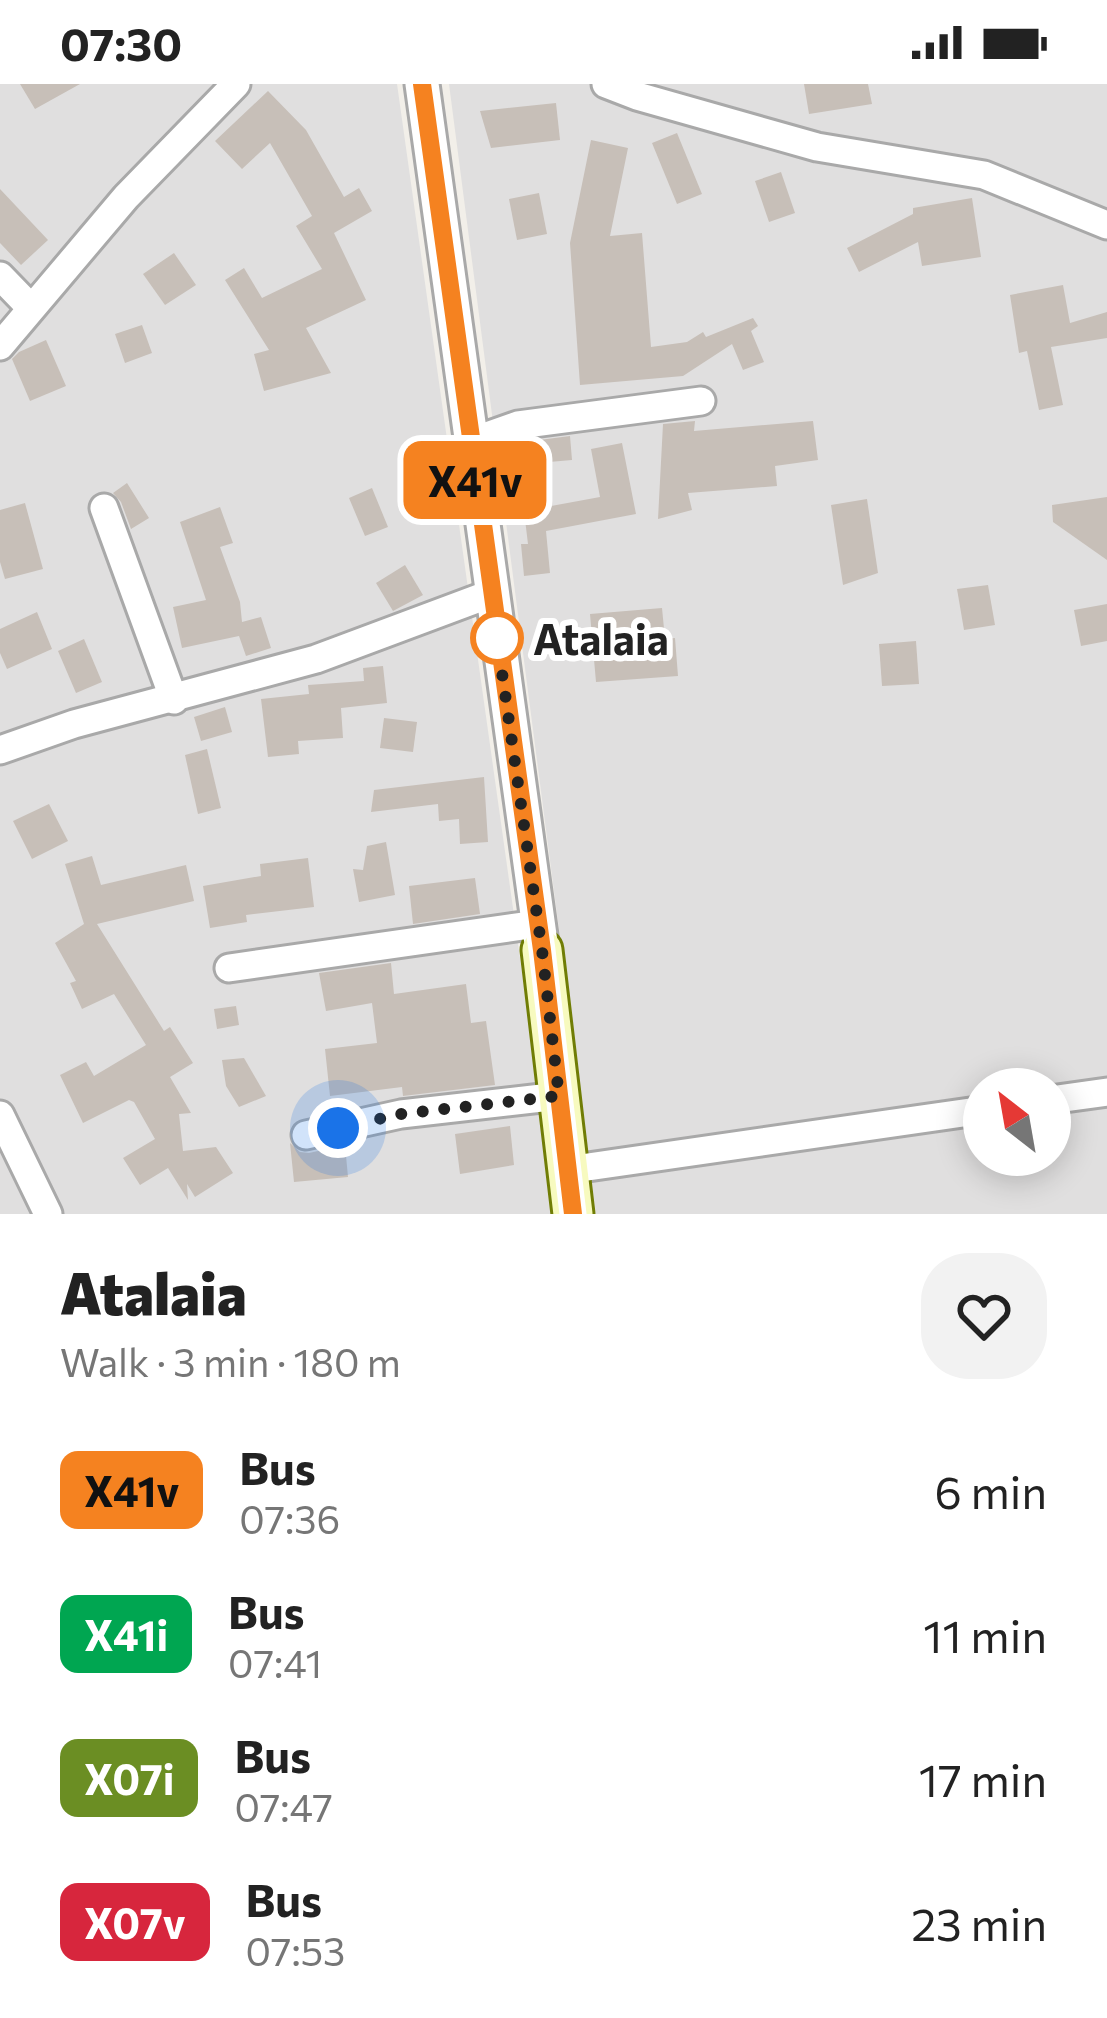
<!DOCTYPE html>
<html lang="en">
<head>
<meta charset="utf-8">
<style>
  body { margin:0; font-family:Commissioner,sans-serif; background:#f2f2f2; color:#222; height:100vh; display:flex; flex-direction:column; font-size:45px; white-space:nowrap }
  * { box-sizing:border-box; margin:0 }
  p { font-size:39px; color:#767676 }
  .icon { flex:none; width:66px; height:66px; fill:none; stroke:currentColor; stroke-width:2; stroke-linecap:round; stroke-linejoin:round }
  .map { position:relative; height:1130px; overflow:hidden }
  .sheet { display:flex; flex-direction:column; background:#fff; flex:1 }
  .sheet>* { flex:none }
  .badge { padding:0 24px; border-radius:18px; font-size:42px; line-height:78px }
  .needle { width:78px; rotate:329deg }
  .fabs { position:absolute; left:963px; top:984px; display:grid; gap:24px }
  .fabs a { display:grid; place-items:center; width:108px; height:108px; border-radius:50%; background:#fff; box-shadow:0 6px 30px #0003; font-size:60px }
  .you { position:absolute; width:60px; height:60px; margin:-30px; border:9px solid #fff; border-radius:50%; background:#1a73e8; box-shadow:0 0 0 18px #1a73e833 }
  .map>.badge { position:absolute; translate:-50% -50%; box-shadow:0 0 0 6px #fff }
  .round { display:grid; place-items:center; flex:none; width:126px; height:126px; border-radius:48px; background:#f2f2f2 }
  .headline { display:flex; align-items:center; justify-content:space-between; height:204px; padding:0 60px }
  h1 { font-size:57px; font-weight:800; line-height:90px }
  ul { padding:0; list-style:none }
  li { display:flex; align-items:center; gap:36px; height:144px; padding:0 60px }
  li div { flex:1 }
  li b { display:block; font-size:45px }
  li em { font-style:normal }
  li .badge { min-width:132px; font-weight:700; text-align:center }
  .status { display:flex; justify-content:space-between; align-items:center; height:84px; padding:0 60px; background:#fff; direction:ltr }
  .status svg { height:33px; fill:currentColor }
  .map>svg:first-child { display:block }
</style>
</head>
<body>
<div class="status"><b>07:30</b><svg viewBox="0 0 49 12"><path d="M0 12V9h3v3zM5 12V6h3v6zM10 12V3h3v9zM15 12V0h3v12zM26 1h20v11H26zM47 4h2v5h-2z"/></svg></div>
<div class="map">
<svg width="1107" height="1130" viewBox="0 0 1107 1130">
  <rect width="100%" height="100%" fill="#f2efe9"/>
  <g fill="#e0dfdf" fill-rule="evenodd">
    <polygon points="0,0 397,0 556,1130 0,1130"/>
    <path d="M449,0H1107V1130H596ZM984,1005H1050V1071H984Z"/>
  </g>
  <g fill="#c7bfb8">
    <polygon points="20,0 80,0 35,25"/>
    <polygon points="804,0 868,0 872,20 809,30"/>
    <polygon points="268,7 306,46 344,113 359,104 372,127 334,149 366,216 306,244 331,289 264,307 254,270 269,266 225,196 244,184 262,214 322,185 296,142 312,132 270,59 242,85 215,57"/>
    <polygon points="556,19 560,56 491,64 480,27"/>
    <polygon points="677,49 702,110 677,120 652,59"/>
    <polygon points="591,56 628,64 610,152 642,149 651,263 687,258 703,248 706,253 753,234 758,242 751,247 764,278 743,286 732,260 683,292 580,301 570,159"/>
    <polygon points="781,88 795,129 769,138 755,97"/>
    <polygon points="0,105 48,156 21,181 0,159"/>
    <polygon points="539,109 547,150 517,156 509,115"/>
    <polygon points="972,114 981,173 922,182 918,158 859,188 847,164 913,130 913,124"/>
    <polygon points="174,169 196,201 165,221 143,190"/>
    <polygon points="1063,201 1070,239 1107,228 1107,254 1051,263 1063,321 1039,326 1027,267 1019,269 1010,211"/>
    <polygon points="142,241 152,269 125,279 115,250"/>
    <polygon points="46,256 66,302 30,317 12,275 19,268"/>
    <polygon points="695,337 694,347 813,337 818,376 775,382 777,402 688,409 692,426 658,435 663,340"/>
    <polygon points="570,352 572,376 526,380 524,358"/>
    <polygon points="622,359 636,430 546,447 550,489 524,492 521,460 528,460 524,427 600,413 591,365"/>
    <polygon points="127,399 149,434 131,445 121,418 113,409"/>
    <polygon points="372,404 388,443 365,452 349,414"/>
    <polygon points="1107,413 1107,476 1053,438 1052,421"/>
    <polygon points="867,415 878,489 843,501 831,421"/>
    <polygon points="25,419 43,485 5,495 0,478 0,426"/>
    <polygon points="220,423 233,459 220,463 240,518 242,538 261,533 271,564 246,572 239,552 182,564 173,523 206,516 180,438"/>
    <polygon points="405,481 423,511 393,527 376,499"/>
    <polygon points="988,501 995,541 964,546 957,505"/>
    <polygon points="1107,520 1107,557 1081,562 1074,526"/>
    <polygon points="662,524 665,555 675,554 678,592 596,598 590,530"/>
    <polygon points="37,528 52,565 7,585 0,569 0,545"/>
    <polygon points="84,555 102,598 76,609 58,567"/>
    <polygon points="916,557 919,600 882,602 879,560"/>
    <polygon points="383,582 387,619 341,624 343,654 298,657 299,670 268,673 261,615 309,610 308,601 364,597 363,584"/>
    <polygon points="225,623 232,648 201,657 194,633"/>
    <polygon points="384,634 417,638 413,668 380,664"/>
    <polygon points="207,665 221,724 198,730 185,671"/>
    <polygon points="484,693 488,758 460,760 459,735 439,737 438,720 371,728 374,706"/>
    <polygon points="49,720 68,757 32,775 13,737"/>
    <polygon points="386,758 395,811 359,818 353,785 363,786 367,762"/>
    <polygon points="92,772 101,801 186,781 194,817 97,840 164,947 170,943 193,979 170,993 191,1029 179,1030 183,1067 216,1063 233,1089 195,1113 187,1100 188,1116 168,1084 140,1101 123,1074 155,1055 134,1018 129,1016 83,1039 60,991 86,978 94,992 146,961 114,910 82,925 70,899 76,897 55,859 84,840 65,780"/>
    <polygon points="308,774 314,823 246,831 247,838 210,844 203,802 261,792 260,780"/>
    <polygon points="475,794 480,830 413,840 409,802"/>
    <polygon points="391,879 394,910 466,900 471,939 486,937 495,1001 403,1012 402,1003 330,1012 325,965 377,959 372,919 326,927 319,889"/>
    <polygon points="236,922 239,941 217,945 214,925"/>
    <polygon points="244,974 266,1012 239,1023 226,1002 222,976"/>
    <polygon points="510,1042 514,1081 460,1090 455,1050"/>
    <polygon points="290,1059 300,1068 309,1069 345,1061 348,1093 294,1098"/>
  </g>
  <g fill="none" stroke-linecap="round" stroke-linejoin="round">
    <g stroke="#a9a9a9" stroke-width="33">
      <g id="minor">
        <polyline points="606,0 637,12 817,63 984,91 1107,141"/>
        <polyline points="0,192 31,224"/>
        <polyline points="0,262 126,113 236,0"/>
        <polyline points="470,358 518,341 701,317"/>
        <polyline points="104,424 174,616"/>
        <polyline points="0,666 74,640 316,575 490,510"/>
        <polyline points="229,884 537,840"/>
        <polyline points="1050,1016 1107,1008"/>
        <polyline points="0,1031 48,1130"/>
        <polyline points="306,1051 401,1030 559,1012"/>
        <polyline points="567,1086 984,1026"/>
      </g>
    </g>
    <g stroke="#a9a9a9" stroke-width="39">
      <polyline id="tertiary" points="422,0 542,866"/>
    </g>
    <g stroke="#707d05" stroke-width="45">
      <polyline id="secondary" points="542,866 573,1130"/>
    </g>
    <use href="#minor" stroke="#fff" stroke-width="27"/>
    <use href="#tertiary" stroke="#fff" stroke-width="33"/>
    <use href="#secondary" stroke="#f7fabf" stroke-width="39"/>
  </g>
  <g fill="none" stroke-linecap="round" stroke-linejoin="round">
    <g stroke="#fff" stroke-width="27">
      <polyline id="line" points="422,0 542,866 573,1130"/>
    </g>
    <use href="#line" stroke="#f58220" stroke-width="18"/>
    <polyline stroke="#222" stroke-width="12" stroke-dasharray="0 21.6" points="338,1044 401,1030 559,1012 542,866 495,540 497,554"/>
  </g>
  <circle fill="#fff" stroke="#f58220" stroke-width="6" cx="497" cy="554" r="24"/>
  <g text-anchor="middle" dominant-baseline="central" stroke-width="12" stroke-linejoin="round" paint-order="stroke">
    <g font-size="42" font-weight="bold" fill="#222" stroke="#fff" text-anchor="start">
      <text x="533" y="554">Atalaia</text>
    </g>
  </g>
</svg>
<div class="fabs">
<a><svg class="needle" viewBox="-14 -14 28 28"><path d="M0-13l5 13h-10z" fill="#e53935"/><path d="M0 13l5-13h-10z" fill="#767676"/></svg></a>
</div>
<div class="you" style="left:338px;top:1044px"></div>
<b class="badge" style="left:475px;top:396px;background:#f58220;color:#111">X41v</b>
</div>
<section class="sheet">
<div class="headline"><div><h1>Atalaia</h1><p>Walk · 3 min · 180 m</p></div><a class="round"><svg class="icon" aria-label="heart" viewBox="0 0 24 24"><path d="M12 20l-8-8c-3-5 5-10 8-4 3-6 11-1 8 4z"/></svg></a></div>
<ul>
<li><span class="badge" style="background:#f58220;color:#111">X41v</span><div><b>Bus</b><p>07:36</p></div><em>6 min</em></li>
<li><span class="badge" style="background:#00a651;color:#fff">X41i</span><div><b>Bus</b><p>07:41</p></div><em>11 min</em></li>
<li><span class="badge" style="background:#6b8e23;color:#fff">X07i</span><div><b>Bus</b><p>07:47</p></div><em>17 min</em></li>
<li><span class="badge" style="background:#d7263d;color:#fff">X07v</span><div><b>Bus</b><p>07:53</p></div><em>23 min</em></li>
</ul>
</section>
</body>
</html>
